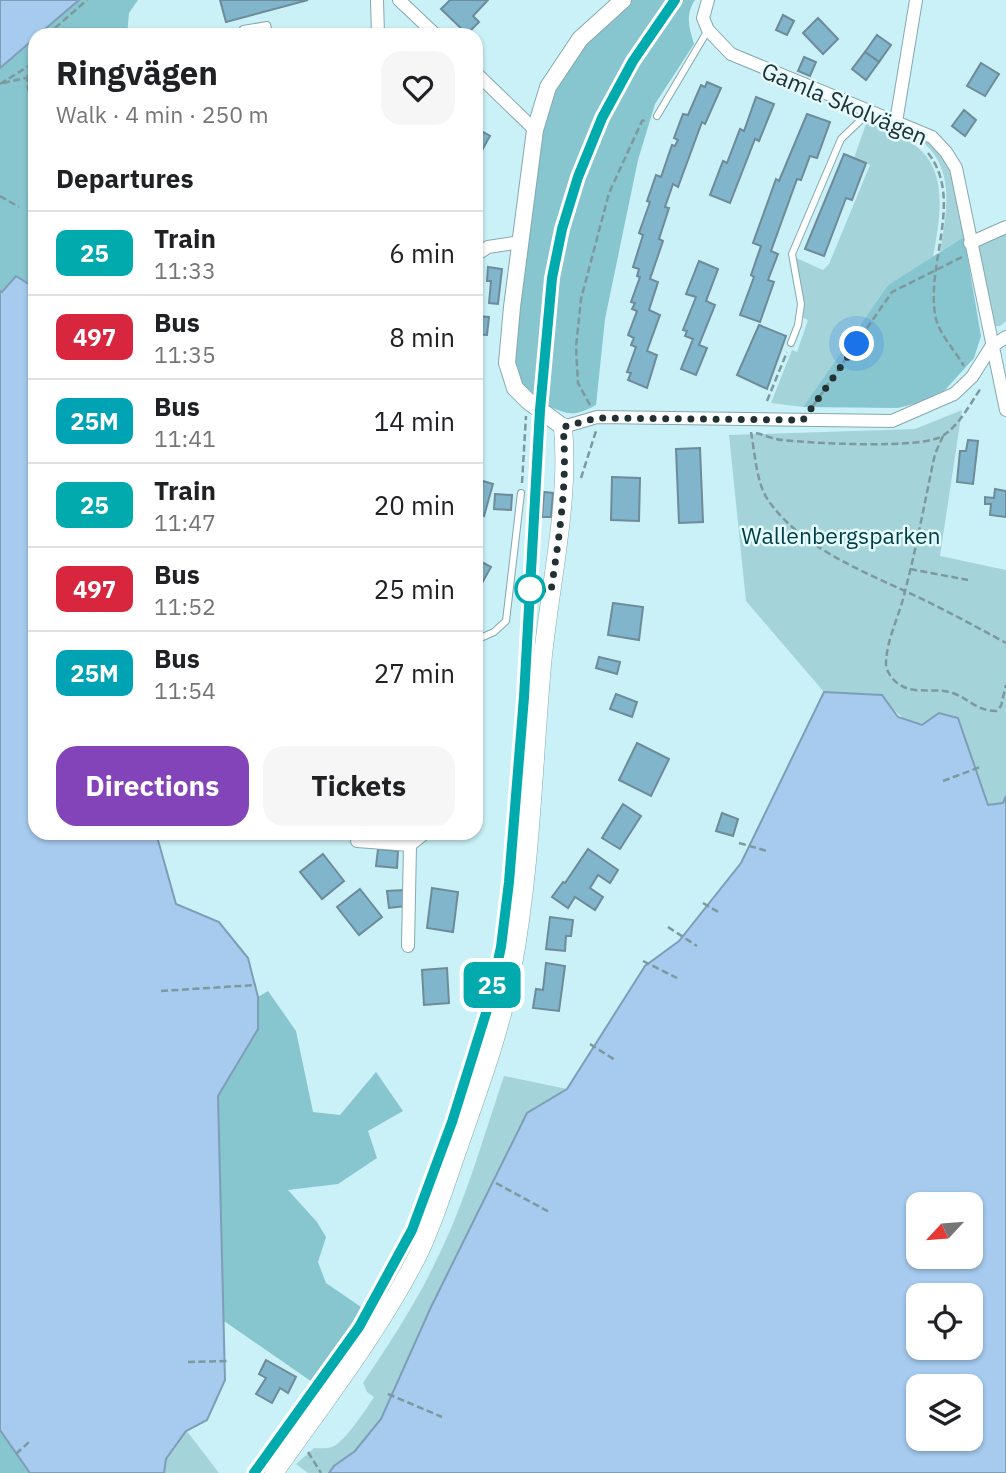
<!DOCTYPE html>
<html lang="en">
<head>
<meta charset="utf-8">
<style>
  body { margin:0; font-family:"IBM Plex Sans",sans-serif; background:#f6f6f6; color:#202124; height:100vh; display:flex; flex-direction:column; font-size:26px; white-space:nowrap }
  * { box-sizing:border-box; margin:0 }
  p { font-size:23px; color:#757577 }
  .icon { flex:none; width:38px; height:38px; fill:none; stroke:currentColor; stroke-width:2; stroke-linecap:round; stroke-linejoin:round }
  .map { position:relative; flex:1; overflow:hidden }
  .details { position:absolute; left:28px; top:28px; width:455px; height:812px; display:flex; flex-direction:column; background:#fff; border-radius:21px; box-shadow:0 2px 5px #0004 }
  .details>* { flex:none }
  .badge { padding:0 14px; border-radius:10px; font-size:24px; line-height:46px }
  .needle { width:46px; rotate:244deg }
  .fabs { position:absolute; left:906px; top:1192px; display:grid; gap:14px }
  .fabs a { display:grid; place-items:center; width:77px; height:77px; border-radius:14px; background:#fff; box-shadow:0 2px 5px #0004; font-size:35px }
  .you { position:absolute; width:35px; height:35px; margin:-18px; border:5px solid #fff; border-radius:50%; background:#1a73e8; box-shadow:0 0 0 10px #1a73e833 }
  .map>.badge { position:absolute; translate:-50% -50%; box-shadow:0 0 0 4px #fff }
  h2 { padding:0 28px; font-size:26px; line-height:63px }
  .round { display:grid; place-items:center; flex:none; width:74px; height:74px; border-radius:21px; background:#f6f6f6 }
  .head { display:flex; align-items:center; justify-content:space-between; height:119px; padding:0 28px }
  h1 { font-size:33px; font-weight:700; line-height:52px }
  .button { display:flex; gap:14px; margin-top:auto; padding:14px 28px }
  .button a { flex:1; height:80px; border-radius:21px; background:#8444b9; color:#fff; font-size:28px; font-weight:700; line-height:80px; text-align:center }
  .button a+a { background:#f6f6f6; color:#202124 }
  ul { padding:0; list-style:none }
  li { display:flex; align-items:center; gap:21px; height:84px; padding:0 28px; border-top:2px solid #e0e0e0 }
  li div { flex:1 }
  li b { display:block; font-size:26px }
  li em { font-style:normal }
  li .badge { min-width:77px; font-weight:700; text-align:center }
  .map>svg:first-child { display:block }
</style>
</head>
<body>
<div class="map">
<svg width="1006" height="1473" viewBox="0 0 1006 1473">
  <rect width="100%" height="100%" fill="#caf1f7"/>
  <g fill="#a4d3da">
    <path d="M867,121C883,129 903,135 917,147C950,173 939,222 933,257L888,285L803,407L771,403L792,350L797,352L808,320L801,317L794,257L823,270L829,264L870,165L854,158Z"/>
    <path d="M897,128L931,139L952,171L964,237L940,252C946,216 956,172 925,144C917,137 906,133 897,128Z"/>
    <polygon points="1006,231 1006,321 1000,326 995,326 993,321 977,244"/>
    <path d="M962,410L940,556L1006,570V796L1004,803L989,805L958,718C917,726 909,731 882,695L824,692L746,601L729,435L915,429Z"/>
    <path d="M504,1076L567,1089L527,1113L431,1307L381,1419L355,1452L334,1465L329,1473H308L296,1464L314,1448C320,1448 327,1449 332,1447C345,1442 366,1409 374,1397L367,1392L363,1383C389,1344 415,1305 435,1263C465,1204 483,1138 504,1076Z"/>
    <polygon points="186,1430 219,1473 164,1473 166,1459"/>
  </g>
  <g fill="#87c5cf">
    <polygon points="79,0 138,0 129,13 127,35 38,35"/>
    <path d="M632,0H670C656,19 642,37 629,57C596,108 572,171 558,230C545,285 542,343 535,400C520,387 515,372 514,352L542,129L556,88L587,40Z"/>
    <path d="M681,0H695C685,15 689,27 694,44L655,104L638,160L605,319L596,405C573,417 569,415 546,405C552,347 554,286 567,229C587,144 633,72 681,0Z"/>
    <polygon points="35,38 35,288 2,292 0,291 0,68"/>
    <polygon points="964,237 981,336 974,358 945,390 921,402 898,408 803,407 888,285"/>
    <polygon points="268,991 296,1031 313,1112 340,1115 376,1072 403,1111 368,1131 377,1158 338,1184 288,1190 317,1222 326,1237 318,1262 326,1283 364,1309 315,1384 224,1321 218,1096 258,1029 258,997"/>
    <polygon points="0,1430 30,1473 0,1473"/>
  </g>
  <g fill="#a6cbef" stroke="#7e9db7" stroke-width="2" fill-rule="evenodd">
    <polygon points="0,0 79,0 38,35 35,35 35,38 0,68"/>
    <polygon points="16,276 35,288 35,833 156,833 176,904 219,922 248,958 258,997 258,1029 218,1096 225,1380 207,1420 186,1431 166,1459 164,1473 30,1473 0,1430 0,291 2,292"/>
    <path d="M824,692L882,695L898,717L922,725L939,713L958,718L988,805L1003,803L1006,796V1473H329L334,1466L355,1451L381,1419L431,1307L527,1113L567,1089L645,966L679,941L741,863ZM971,1204V1256H919V1204ZM919,1295H971V1348H919ZM919,1386H971V1438H919Z"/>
  </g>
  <g fill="#81b5cc" stroke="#6d8b99" stroke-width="2">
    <polygon points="220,0 308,0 226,22"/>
    <polygon points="450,0 488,0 473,16 479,22 467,34 441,9"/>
    <polygon points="783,15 794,21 787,35 776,30"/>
    <polygon points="818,18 838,39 823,54 803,33"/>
    <polygon points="877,35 891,45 879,62 865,52"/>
    <polygon points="865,52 879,62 866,80 852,69"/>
    <polygon points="804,57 816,62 810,76 798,71"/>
    <polygon points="981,63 999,74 985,96 967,86"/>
    <polygon points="707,82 721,88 705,124 702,122 678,187 673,184 665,207 669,208 659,239 663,241 650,279 658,282 649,310 660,315 647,351 657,355 647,388 628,380 631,373 627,372 636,347 631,345 634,338 628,335 637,311 632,309 635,303 631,302 640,277 637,276 639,269 633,267 643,235 639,233 650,202 647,201 656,175 661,177 672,145 675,146 678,140 674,138 683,114 688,115 701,85 705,87"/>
    <polygon points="756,97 774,104 759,141 755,139 730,203 710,195 723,161 727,163 740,129 744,131"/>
    <polygon points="964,110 976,120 965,136 952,126"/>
    <polygon points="807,114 830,122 817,158 810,156 801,180 797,179 771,251 778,254 768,280 774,282 760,322 740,315 754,277 751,275 761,246 753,243 776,179 779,181"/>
    <polygon points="476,128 490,136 476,161"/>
    <polygon points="844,154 866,163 852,200 846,198 824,256 805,249"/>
    <polygon points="699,261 718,269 706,301 715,305 699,345 707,348 696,375 681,369 693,339 685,336 687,331 683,330 696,297 686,294"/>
    <polygon points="488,267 502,269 498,304 489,303 491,281 487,281"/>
    <polygon points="476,316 489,317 487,335 476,334"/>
    <polygon points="759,325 786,336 767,389 737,375"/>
    <polygon points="968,440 978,441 973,484 957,482 960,451 966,451"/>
    <polygon points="700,448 703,522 679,523 676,449"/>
    <polygon points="612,477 640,478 639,521 611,520"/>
    <polygon points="476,479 493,484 484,516 476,514"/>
    <polygon points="995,489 1006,491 1006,517 990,515 991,504 985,504 985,497 994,498"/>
    <polygon points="544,492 553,493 551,517 542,517"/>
    <polygon points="495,494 512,495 511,510 494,509"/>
    <polygon points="476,559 491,567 476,594"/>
    <polygon points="613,603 643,607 639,640 608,635"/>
    <polygon points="599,657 620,662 617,674 596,668"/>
    <polygon points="476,658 482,658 481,691 476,691"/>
    <polygon points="616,694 637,702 632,717 610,709"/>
    <polygon points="637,743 669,759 651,796 619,780"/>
    <polygon points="623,804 641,816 620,849 602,838"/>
    <polygon points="722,813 738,819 733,836 716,831"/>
    <polygon points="378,849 398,851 397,868 376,866"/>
    <polygon points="588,849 618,870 610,883 598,875 590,888 603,897 595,910 575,897 568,908 552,897 563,882 565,883"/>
    <polygon points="323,854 344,881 322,899 300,872"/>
    <polygon points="432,888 458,892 453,932 427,928"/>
    <polygon points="360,889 382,917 359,935 337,907"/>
    <polygon points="404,890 405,906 389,908 387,891"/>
    <polygon points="550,917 573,920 571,936 566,936 565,951 546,949"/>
    <polygon points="546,963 565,966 559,1011 533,1008 536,989 543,990"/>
    <polygon points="447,968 449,1003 424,1005 422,970"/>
    <polygon points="266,1360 296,1377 288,1393 280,1388 272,1403 256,1394 266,1378 259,1374"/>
  </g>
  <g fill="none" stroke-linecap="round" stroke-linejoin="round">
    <g stroke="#84a9af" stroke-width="8">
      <g id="service">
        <polyline points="243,29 267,25 270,35"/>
        <polyline points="657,116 708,30"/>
        <polyline points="791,343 798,325 801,304 792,254 841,139 864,117 867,110"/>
        <polyline points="476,640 494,632 506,621 521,493"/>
      </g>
    </g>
    <g stroke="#84a9af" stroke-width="14">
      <g id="minor">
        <polyline points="377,0 378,35"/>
        <polyline points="399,0 436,35"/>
        <polyline points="708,0 703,18 708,30 731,54 932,137 946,152 956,168 1006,410"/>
        <polyline points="476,73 535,130"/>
        <polyline points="896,122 916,0"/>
        <polyline points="970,243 1006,227"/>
        <polyline points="476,255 488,247 520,242"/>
        <polyline points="563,427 597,417 892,421 954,394 972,377 991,347 1006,337"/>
        <polyline points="357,841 410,845"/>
        <polyline points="408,946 410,845 425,833"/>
      </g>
    </g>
    <g stroke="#84a9af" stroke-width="18">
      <polyline id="tertiary" points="563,427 528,401 515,388 507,363 512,307 535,130 548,87 580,39 623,0"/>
    </g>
    <g stroke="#84a9af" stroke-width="19">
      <path id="secondary" d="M274,1473C324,1402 378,1333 418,1255C435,1220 446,1182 459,1146C479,1088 501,1030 512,970C531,869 533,767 542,665C549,588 570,504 563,427"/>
    </g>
    <g stroke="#7d999d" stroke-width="2.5" stroke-dasharray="7 3.5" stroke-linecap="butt">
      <polyline points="47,35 87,0"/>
      <polyline points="223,35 233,30"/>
      <path d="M32,65C26,77 24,89 35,99"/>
      <polyline points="3,83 26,78"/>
      <polyline points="0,84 32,64 35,59"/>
      <path d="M928,153C965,200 924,266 936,319C940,335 956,352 964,366"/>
      <polyline points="0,196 19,207"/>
      <polyline points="767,401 787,352"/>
      <polyline points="590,405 578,383 576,347 581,299 609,193 642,121 648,119"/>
      <polyline points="813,406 892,292 962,257"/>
      <path d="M751,432C755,453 756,482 768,500C799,545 857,569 905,591C940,607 973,625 1006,643"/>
      <path d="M756,433C764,435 773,439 782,440C811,443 924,450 944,435C960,424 970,404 981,388"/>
      <path d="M943,436L935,454C925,500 917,546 905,591C900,615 886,640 886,664C886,669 889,674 892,678C909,698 932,686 953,693C969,699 977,711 996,711L1001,706L1006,685"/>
      <polyline points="581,478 596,431"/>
      <polyline points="522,483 526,416"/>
      <polyline points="910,569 968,580"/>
      <polyline points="536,581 545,434"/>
      <polyline points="943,781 980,767"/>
      <polyline points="739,843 767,851"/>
      <polyline points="703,903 720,913"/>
      <polyline points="668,927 697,946"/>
      <polyline points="643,961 677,978"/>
      <polyline points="161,991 256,985"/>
      <polyline points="590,1044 615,1060"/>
      <polyline points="496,1183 551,1213"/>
      <polyline points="188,1362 230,1361"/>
      <polyline points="388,1394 442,1417"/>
      <polyline points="308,1452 321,1473"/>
      <polyline points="16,1454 29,1442"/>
    </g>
    <use href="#service" stroke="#fff" stroke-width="6"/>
    <use href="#minor" stroke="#fff" stroke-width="12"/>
    <use href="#tertiary" stroke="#fff" stroke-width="16"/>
    <use href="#secondary" stroke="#fff" stroke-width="18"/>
    <polyline stroke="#597074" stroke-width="4.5" stroke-dasharray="14 7" stroke-linecap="butt" points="254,1473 359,1327 412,1230 452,1122 487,1010 501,947 509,882 524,697 540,410 553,278 562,229 578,177 602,118 633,61 675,0"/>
  </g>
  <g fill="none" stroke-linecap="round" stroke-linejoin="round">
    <g stroke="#fff" stroke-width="16">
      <polyline id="line" points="254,1473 359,1327 412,1230 452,1122 487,1010 501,947 509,882 524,697 540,410 552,278 562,229 578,177 602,118 633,61 675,0"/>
    </g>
    <use href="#line" stroke="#00aaad" stroke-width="10"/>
    <path stroke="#223134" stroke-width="7" stroke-dasharray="0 12.6" d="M530,589L551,591C559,538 568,481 563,427L597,418L803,420L857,344"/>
  </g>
  <circle fill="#fff" stroke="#00aaad" stroke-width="3.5" cx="530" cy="589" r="14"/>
  <g text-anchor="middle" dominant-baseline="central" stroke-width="5" stroke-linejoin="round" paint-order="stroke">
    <g font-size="23" fill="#223134" stroke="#e4fbff">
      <text transform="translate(845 103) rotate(23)">Gamla Skolvägen</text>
    </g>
    <g font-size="23" fill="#003d44" stroke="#e4fbff">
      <text x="841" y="535">Wallenbergsparken</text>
    </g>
  </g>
</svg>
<div class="fabs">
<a><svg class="needle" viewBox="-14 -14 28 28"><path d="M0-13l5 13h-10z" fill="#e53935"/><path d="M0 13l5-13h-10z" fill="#757577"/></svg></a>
<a><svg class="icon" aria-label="locate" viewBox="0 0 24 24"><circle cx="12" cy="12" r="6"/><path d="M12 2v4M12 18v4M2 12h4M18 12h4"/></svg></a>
<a><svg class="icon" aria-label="layers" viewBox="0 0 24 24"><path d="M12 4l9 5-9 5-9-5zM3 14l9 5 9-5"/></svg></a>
</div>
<div class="you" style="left:857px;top:344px"></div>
<b class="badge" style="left:492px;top:985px;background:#00aaad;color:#fff">25</b>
<section class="details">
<div class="head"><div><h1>Ringvägen</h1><p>Walk · 4 min · 250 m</p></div><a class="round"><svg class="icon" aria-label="heart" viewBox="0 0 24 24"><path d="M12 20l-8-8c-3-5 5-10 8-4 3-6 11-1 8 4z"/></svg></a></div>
<h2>Departures</h2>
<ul>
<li><span class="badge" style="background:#00aaad;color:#fff">25</span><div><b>Train</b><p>11:33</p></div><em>6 min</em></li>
<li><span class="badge" style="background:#d7263d;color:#fff">497</span><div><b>Bus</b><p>11:35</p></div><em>8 min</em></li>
<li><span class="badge" style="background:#00a3b4;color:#fff">25M</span><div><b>Bus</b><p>11:41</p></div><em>14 min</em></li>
<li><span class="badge" style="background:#00aaad;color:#fff">25</span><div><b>Train</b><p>11:47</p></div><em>20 min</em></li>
<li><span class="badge" style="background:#d7263d;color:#fff">497</span><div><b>Bus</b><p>11:52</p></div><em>25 min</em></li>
<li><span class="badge" style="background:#00a3b4;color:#fff">25M</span><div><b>Bus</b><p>11:54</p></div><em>27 min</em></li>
</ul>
<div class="button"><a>Directions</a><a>Tickets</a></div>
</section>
</div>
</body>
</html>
